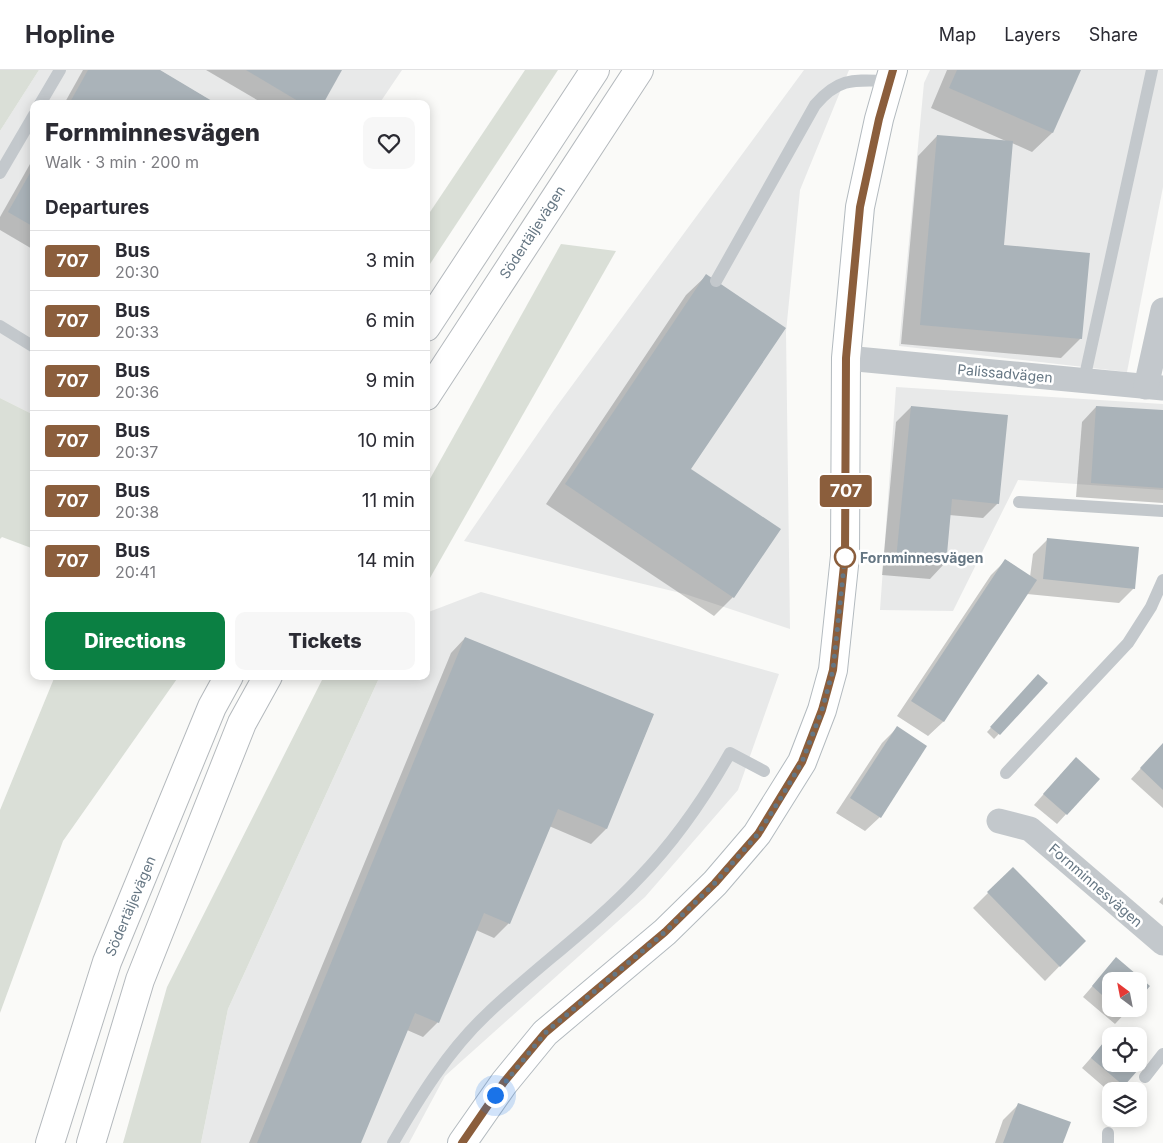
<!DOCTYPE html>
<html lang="en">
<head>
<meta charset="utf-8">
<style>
  body { margin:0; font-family:Inter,sans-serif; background:#f7f7f7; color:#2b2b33; height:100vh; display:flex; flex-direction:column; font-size:19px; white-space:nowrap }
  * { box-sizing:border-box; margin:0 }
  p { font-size:16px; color:#7c7c81 }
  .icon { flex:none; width:28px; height:28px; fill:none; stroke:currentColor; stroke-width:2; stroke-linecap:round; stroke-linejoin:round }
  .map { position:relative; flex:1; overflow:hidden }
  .sheet { position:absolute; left:30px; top:30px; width:400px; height:580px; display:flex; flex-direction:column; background:#fff; border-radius:10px; box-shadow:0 2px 12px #0003 }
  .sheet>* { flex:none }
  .badge { padding:0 10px; border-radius:4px; font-size:18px; line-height:32px }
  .needle { width:32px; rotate:328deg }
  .controls { position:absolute; left:1102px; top:902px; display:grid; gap:10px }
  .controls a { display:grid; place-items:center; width:45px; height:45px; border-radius:10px; background:#fff; box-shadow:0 2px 12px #0003; font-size:25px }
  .you { position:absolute; width:25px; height:25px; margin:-12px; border:4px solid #fff; border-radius:50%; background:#1a73e8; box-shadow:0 0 0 8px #1a73e833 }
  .map>.badge { position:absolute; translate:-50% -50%; box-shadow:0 0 0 2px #fff }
  h2 { padding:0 15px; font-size:19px; line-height:45px }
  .round { display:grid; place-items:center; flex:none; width:52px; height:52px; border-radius:10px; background:#f7f7f7 }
  .head { display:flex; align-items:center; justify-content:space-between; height:85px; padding:0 15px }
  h1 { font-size:24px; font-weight:800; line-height:38px }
  .action { display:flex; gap:10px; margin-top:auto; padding:10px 15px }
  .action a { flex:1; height:58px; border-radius:10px; background:#0b8043; color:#fff; font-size:20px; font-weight:800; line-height:58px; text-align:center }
  .action a+a { background:#f7f7f7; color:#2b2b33 }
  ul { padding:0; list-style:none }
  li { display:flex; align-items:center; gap:15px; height:60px; padding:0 15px; border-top:1px solid #e1e1e2 }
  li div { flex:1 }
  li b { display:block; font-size:19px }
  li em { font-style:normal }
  li .badge { min-width:55px; font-weight:700; text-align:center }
  header { display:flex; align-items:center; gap:30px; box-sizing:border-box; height:70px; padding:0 25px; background:#fff; border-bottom:1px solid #e1e1e2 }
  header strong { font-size:24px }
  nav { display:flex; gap:28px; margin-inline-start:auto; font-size:18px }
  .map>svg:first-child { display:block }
</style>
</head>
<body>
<header>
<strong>Hopline</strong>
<nav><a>Map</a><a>Layers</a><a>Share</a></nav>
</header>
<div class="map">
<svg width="1163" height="1073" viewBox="0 0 1163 1073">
  <rect width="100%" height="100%" fill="#fafaf8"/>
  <g fill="#e8e9e9">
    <polygon points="39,0 402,0 379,34 34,34 34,345 0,328 0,61"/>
    <polygon points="804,0 849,0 800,120 786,262 790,559 685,524 464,471 554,340"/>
    <polygon points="930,0 1163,0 1163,117 1127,302 899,276 924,13"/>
    <polygon points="896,317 1163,334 1163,420 1018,410 953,541 880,540"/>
    <polygon points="481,522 779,604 738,720 645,827 445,1006 409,1073 201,1073 228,939 380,606 426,606 426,543"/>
  </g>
  <g fill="#dadfd7">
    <polygon points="0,0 39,0 0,61"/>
    <polygon points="525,0 558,0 426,200 426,148"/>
    <polygon points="561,174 616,181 426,515 426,416"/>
    <polygon points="0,328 34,345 34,479 2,467 0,469"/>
    <polygon points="55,606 179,606 63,771 0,943 0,740"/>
    <polygon points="324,606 380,606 228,939 201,1073 123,1073 167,917"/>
  </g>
  <g fill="#0003">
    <polygon points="83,0 159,0 216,34 64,34"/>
    <polygon points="206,0 341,0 321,34 264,34"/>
    <polygon points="947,0 1079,0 1052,63 1032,82 1012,73 1003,177 1081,268 1061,288 901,274 918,86 937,66 1008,72 931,38"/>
    <polygon points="34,87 34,180 0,160 0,147"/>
    <polygon points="706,206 689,399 733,527 714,546 546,434 686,225"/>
    <polygon points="911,337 998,433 983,448 949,445 944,494 930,509 882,505 896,352"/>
    <polygon points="1096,337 1163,342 1163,433 1076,427 1082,352"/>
    <polygon points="1048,469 1134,518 1119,533 1027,524 943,652 928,666 897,646 991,505 1006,490 1030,507 1033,484"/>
    <polygon points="465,568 653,645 606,759 591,774 549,756 509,853 494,868 476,860 438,952 423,967 407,960 360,1073 249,1073 451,583"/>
    <polygon points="1034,610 1046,613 994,669 987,662"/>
    <polygon points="897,658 880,747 865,761 836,743 882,673"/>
    <polygon points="1163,674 1163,738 1131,709"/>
    <polygon points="1066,699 1098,709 1057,754 1034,735"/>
    <polygon points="1013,798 1084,871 1045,911 973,838"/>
    <polygon points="1163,827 1163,835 1159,832"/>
    <polygon points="1116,889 1148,916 1139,927 1139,911 1111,911 1111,939 1129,939 1115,954 1083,927"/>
    <polygon points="1111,965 1111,994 1139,994 1139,989 1143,993 1117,1021 1111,1021 1111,1023 1082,998"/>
    <polygon points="1018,1035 1062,1073 995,1073 1003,1050"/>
  </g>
  <g fill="#aab3b9">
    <polygon points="88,0 160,0 217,34 69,34"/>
    <polygon points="246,0 342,0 323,34 303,34"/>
    <polygon points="957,0 1081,0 1053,63 949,18"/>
    <polygon points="937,65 1013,71 1004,175 1090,183 1082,269 920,255"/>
    <polygon points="34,96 34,157 8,142"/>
    <polygon points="706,204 786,258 691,399 781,459 734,528 565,414"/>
    <polygon points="911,336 1008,345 999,434 952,429 946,495 896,490"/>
    <polygon points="1096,336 1163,340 1163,418 1091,413"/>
    <polygon points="1047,468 1139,477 1135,519 1043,509"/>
    <polygon points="1005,489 1037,510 944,652 911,631"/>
    <polygon points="465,567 654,644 607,759 558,739 510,854 484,843 439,953 415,943 361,1073 257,1073"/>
    <polygon points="1038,604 1048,613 1000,665 990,657"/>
    <polygon points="897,656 927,676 881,748 850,728"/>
    <polygon points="1163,673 1163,720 1140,698"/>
    <polygon points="1076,687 1100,709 1067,745 1043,724"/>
    <polygon points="1013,797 1086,871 1060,897 987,822"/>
    <polygon points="1116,887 1150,916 1139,929 1139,911 1111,911 1111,933 1092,916"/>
    <polygon points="1119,939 1131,939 1126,945"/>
    <polygon points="1111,963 1115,966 1111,966 1111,994 1139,994 1139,987 1145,992 1124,1016 1091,988"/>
    <polygon points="1018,1033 1071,1052 1063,1073 1003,1073"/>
  </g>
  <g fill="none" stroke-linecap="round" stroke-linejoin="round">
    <g stroke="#b3babf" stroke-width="30">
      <polyline id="secondary" points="462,1073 504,1013 545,963 665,862 715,813 757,764 802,692 822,640 833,600 845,486 846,288 860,137 879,49 893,0"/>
    </g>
    <g stroke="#b4b9bd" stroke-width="30">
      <g id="highway">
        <polyline points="426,257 595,0"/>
        <polyline points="426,326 639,0"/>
        <polyline points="50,1073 107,892 212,637 229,606"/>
        <polyline points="91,1073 140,910 242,653 268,606"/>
      </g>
    </g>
    <g stroke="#c3c8cc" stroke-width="12">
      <polyline points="40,34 60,0"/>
      <polyline points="0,103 34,45"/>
      <path d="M716,211L815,35C839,7 854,10 889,11"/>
      <polyline points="0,256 34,277"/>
      <polyline points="1084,310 1152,0"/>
      <polyline points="1019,432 1163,441"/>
      <polyline points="1006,703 1128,573 1151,537 1163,510"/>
      <polyline points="1145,1007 1163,984"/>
      <path d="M393,1073C419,1028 448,981 486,945C535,898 592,858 639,808C675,771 704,729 730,683L764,701"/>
      <polyline points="1108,1073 1108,1063"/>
    </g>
    <g stroke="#c3c8cc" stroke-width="25">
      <polyline points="846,288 1163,318"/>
      <polyline points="1146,317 1163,240"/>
      <polyline points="999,751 1030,759 1163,873"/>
    </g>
    <use href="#secondary" stroke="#fff" stroke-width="28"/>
    <use href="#highway" stroke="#fff" stroke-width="28"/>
  </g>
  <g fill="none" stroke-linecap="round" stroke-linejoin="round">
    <g stroke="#fff" stroke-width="11">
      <polyline id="line" points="462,1073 504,1012 545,963 665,862 715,813 758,764 802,692 822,640 833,600 845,486 846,288 860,137 879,49 893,0"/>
    </g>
    <use href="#line" stroke="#8b5e3c" stroke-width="8"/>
    <polyline stroke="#657683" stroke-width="5" stroke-dasharray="0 9" points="495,1025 545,963 665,862 715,813 758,764 782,726 802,692 822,640 833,600 845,487"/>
  </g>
  <circle fill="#fff" stroke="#8b5e3c" stroke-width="2.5" cx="845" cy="487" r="10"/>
  <g text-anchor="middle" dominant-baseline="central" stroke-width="5" stroke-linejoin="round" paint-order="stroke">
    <g font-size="14" fill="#657683" stroke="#fff">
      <text transform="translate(532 162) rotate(-57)">Södertäljevägen</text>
      <text transform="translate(1005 303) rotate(5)">Palissadvägen</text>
      <text transform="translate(1096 815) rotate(41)">Fornminnesvägen</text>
      <text transform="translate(130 836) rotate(-67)">Södertäljevägen</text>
    </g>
    <g font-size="14" font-weight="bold" fill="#657683" stroke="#fff" text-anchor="start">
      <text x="860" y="487">Fornminnesvägen</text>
    </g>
  </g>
</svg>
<div class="controls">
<a><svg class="needle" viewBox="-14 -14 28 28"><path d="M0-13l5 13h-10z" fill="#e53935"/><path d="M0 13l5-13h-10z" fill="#7c7c81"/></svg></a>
<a><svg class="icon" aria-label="locate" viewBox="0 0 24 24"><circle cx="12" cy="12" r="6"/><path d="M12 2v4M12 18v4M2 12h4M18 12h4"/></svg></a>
<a><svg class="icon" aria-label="layers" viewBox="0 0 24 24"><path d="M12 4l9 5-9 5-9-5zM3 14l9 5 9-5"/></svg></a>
</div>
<div class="you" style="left:495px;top:1025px"></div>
<b class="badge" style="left:846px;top:421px;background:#8b5e3c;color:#fff">707</b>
<section class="sheet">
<div class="head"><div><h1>Fornminnesvägen</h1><p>Walk · 3 min · 200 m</p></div><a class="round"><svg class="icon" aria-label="heart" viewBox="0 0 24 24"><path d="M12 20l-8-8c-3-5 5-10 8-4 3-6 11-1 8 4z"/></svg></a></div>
<h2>Departures</h2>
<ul>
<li><span class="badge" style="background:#8b5e3c;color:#fff">707</span><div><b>Bus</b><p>20:30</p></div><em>3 min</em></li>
<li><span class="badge" style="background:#8b5e3c;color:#fff">707</span><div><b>Bus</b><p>20:33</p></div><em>6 min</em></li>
<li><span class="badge" style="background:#8b5e3c;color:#fff">707</span><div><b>Bus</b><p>20:36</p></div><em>9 min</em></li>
<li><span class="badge" style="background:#8b5e3c;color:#fff">707</span><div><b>Bus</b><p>20:37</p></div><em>10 min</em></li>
<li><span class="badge" style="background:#8b5e3c;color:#fff">707</span><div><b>Bus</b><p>20:38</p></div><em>11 min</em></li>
<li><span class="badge" style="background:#8b5e3c;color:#fff">707</span><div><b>Bus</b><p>20:41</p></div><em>14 min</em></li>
</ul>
<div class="action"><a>Directions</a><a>Tickets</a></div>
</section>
</div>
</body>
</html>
